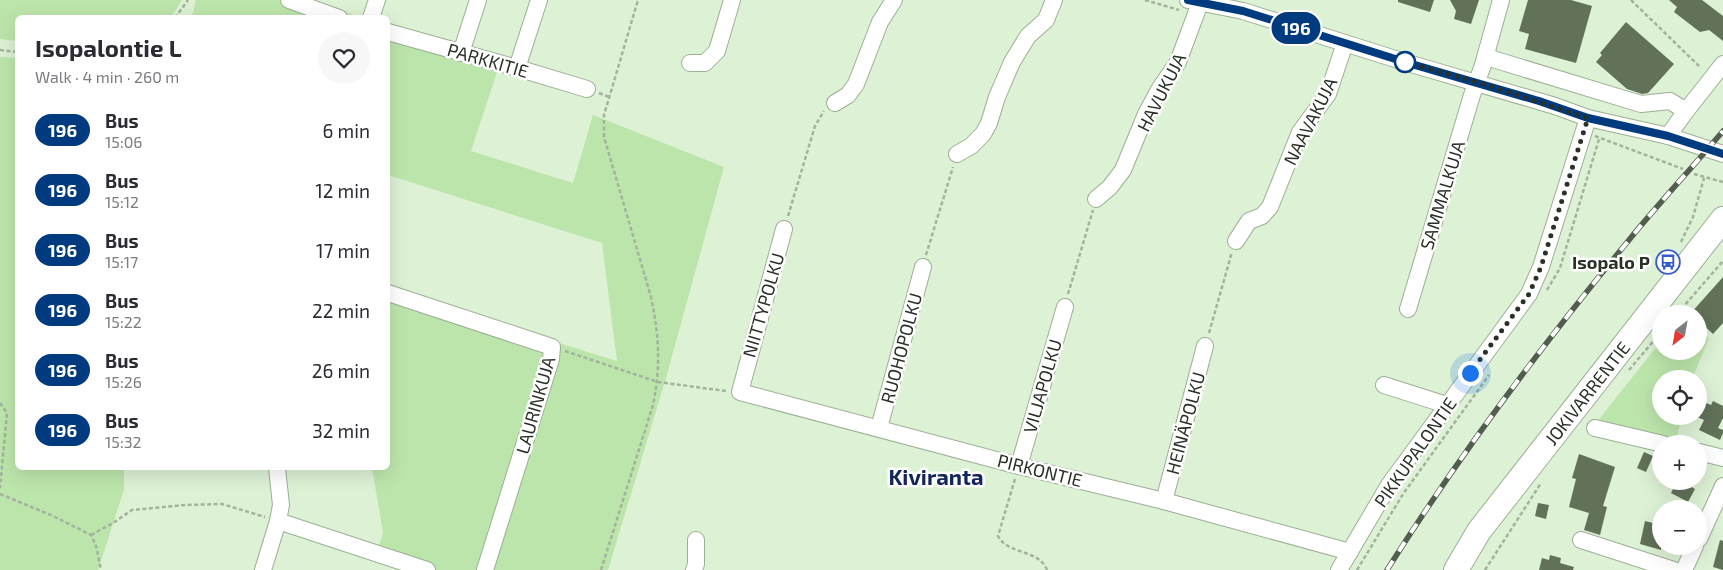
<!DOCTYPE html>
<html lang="en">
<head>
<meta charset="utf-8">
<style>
  body { margin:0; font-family:"Exo 2",sans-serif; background:#f7f7f7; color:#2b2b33; height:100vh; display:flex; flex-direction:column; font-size:19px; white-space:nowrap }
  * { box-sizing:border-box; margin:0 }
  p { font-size:16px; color:#7c7c81 }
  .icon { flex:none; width:28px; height:28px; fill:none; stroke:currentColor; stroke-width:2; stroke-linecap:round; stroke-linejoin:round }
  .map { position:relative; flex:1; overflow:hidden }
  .side { position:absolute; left:15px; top:15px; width:375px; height:455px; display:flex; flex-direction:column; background:#fff; border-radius:8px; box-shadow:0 5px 20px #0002 }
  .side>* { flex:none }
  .badge { padding:0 10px; border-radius:16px; font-size:18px; line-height:32px }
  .needle { width:32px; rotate:211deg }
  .buttons { position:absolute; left:1652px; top:305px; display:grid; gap:10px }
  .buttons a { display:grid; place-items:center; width:55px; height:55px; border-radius:50%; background:#fff; box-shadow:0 5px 20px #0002; font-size:25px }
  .you { position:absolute; width:25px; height:25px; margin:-12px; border:4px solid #fff; border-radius:50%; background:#1a73e8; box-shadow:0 0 0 8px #1a73e833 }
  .map>.badge { position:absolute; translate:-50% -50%; box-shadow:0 0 0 2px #fff }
  .round { display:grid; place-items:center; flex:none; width:52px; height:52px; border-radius:26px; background:#f7f7f7 }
  .head { display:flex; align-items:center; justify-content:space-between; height:85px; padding:0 20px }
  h1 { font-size:24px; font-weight:700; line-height:38px }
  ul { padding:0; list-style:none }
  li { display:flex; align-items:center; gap:15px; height:60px; padding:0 20px }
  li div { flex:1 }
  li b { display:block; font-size:19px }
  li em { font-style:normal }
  li .badge { min-width:55px; font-weight:700; text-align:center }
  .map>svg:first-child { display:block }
</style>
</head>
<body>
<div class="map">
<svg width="1723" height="570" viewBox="0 0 1723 570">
  <rect width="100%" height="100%" fill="#ddf1d5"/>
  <g fill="#bce5ab">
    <polygon points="0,0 182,0 171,17 18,18 17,41 0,39"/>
    <polygon points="196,0 305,0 361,17 189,18 193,13"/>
    <polygon points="388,25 502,57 471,151 573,183 593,115 724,167 666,378 608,570 407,570 375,560 383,532 372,468 388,468 388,290 617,361 602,243 388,175"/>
    <polygon points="0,57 18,58 18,468 124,468 124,490 98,570 0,570"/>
    <polygon points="1699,329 1709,338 1692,379 1661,379 1661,416 1682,416 1675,444 1596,423 1661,341 1661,351 1699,351"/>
  </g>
  <g fill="#617259">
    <polygon points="1398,0 1434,0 1430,12 1398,2"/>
    <polygon points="1450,0 1479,0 1471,24 1454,19 1456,11"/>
    <polygon points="1528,0 1571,0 1592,6 1576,63 1525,49 1529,34 1519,31"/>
    <polygon points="1669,0 1702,0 1723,16 1723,41 1709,30 1700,32 1674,12 1677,7"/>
    <polygon points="1626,22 1674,64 1648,93 1642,94 1627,89 1596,62 1602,55 1600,53"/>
    <polygon points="1723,277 1723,323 1713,334 1699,321 1699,314 1690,314"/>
    <polygon points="1713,401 1723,406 1723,418 1718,428 1723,430 1723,433 1720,440 1699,430 1704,420 1697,417 1699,416 1704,402 1711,405"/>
    <polygon points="1644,452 1653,456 1646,472 1637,468"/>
    <polygon points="1579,454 1615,467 1603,506 1607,507 1600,535 1584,530 1589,513 1569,507 1576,479 1572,478"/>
    <polygon points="1677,481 1690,481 1688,485 1695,489 1688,502 1671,493"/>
    <polygon points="1538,503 1549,505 1546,519 1535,516"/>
    <polygon points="1645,521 1661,525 1661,550 1640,544"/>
    <polygon points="1720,540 1723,541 1723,570 1713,567"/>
    <polygon points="1550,555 1561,558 1560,563 1574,567 1573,570 1539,570 1542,558 1549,560"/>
  </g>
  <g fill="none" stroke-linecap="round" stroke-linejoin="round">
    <g stroke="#9caf94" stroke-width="18">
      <g id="minor">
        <polyline points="289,0 339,18"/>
        <polyline points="1188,0 1243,11 1408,63 1555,106 1588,118 1668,136 1723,154"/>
        <polyline points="371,18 377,0"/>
        <polyline points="388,32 517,68 587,89"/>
        <polyline points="461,53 478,0"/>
        <polyline points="1486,56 1496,60 1641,104 1670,101 1686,111"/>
        <polyline points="690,63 705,63 717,51 732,0"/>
        <polyline points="517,68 539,0"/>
        <polyline points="835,103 848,95 856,84 880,22 894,0"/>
        <polyline points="1668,136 1686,111 1723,64"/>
        <polyline points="957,154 971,146 983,134 989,123 997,97 1012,62 1028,36 1046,20 1054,0"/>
        <polyline points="1096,199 1110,187 1123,170 1146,114 1160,88 1178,62 1200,3"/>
        <polyline points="784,229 740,392 1019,466 1164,501 1350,552"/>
        <polyline points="1236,241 1249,221 1262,216 1270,207 1300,132 1328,94 1345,43"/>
        <polyline points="388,293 552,347 551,359 485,570"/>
        <polyline points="1408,309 1472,95 1483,65 1501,0"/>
        <polyline points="1384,385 1447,405"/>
        <polyline points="879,428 923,267"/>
        <polyline points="1595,428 1663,444"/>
        <polyline points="1699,452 1723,458"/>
        <polyline points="1019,466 1065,307"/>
        <polyline points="1164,501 1205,346"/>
        <polyline points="278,521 427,570"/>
        <polyline points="1699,539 1723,486"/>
        <polyline points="1581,540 1674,570"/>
        <polyline points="263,570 278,521 281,505 277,468"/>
        <polyline points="694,570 696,564 696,540"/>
        <polyline points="1339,570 1389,485 1529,294 1541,267 1588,118"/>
        <polyline points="1684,570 1695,546"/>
      </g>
    </g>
    <g stroke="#9caf94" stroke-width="26">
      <polyline id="highway" points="1456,570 1479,531 1723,219"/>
    </g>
    <g stroke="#a3b39d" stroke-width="2.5" stroke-dasharray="4 2.5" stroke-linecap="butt">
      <polyline points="1145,0 1179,10"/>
      <polyline points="1631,0 1701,68"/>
      <polyline points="175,18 188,0"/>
      <polyline points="0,50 18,52"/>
      <polyline points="599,93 609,97"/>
      <polyline points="1595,136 1683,169"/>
      <polyline points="1694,174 1723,182"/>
      <polyline points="788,216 815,126 824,111"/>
      <polyline points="1681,242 1693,217 1704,178"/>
      <polyline points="926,255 953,167"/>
      <polyline points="1547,290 1560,268 1599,139"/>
      <polyline points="1068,294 1093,210"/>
      <polyline points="1677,314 1723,261"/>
      <polyline points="1209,333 1232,252"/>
      <polyline points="565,351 658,382 726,391"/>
      <polyline points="1629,370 1661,332"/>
      <polyline points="0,403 7,413 0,488"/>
      <path d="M1015,479L998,536C1008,555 1039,549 1047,570"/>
      <polyline points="0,494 53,516 91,535 96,546 101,570"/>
      <polyline points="91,535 113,523 132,510 185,505 222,504 265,517"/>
      <path d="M601,570L653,405C661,366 659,335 651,297L604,137V115L638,0"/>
      <polyline points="1357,570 1403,494 1489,375"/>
      <polyline points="1485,570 1541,483"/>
    </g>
    <use href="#minor" stroke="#fff" stroke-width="16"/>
    <use href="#highway" stroke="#fff" stroke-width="24"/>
    <g stroke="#535d4f" stroke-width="5.5">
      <path id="rail" d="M1387,570C1460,454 1542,345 1629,240C1659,203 1692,168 1723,131"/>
    </g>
    <use href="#rail" stroke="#fff" stroke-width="4" stroke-dasharray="11" stroke-linecap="butt"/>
  </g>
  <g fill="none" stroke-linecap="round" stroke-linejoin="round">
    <g stroke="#fff" stroke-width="11">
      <polyline id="line" points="1188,0 1243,11 1408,63 1539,101 1588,118 1668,136 1723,154"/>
    </g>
    <use href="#line" stroke="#003b80" stroke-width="8"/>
    <polyline stroke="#293026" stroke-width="5" stroke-dasharray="0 9" points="1405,62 1477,82 1588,118 1541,267 1529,294 1470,373"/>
  </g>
  <defs>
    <g id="bus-ring" transform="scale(1.25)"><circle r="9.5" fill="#fff" stroke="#355acb" stroke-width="1.5"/><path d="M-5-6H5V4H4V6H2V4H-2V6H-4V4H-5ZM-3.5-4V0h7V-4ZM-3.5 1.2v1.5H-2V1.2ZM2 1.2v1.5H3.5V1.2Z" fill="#355acb"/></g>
  </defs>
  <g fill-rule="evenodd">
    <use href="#bus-ring" x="1668" y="262"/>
  </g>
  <circle fill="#fff" stroke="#003b80" stroke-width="2.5" cx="1405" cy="62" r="10"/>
  <g text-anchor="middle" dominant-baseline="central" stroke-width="5" stroke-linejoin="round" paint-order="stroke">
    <g font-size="18" fill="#293026" stroke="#fff">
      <text transform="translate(488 60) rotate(16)">PARKKITIE</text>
      <text transform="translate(1161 92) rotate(-63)">HAVUKUJA</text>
      <text transform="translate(1310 121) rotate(-63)">NAAVAKUJA</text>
      <text transform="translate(1442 195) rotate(-73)">SAMMALKUJA</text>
      <text transform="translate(763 305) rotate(-74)">NIITTYPOLKU</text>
      <text transform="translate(901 348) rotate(-75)">RUOHOPOLKU</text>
      <text transform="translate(1042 386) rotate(-74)">VILJAPOLKU</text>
      <text transform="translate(1587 393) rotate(-52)">JOKIVARRENTIE</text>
      <text transform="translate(535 405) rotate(-74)">LAURINKUJA</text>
      <text transform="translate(1185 423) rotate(-75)">HEINÄPOLKU</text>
      <text transform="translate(1415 452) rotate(-55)">PIKKUPALONTIE</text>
      <text transform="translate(1040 470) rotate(14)">PIRKONTIE</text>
    </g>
    <g font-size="18" font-weight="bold" fill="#293026" stroke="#fff" text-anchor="end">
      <text x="1650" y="262">Isopalo P</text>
    </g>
    <g font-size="22" font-weight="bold" fill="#13255b" stroke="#fff">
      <text x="936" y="476">Kiviranta</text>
    </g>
  </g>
</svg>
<div class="buttons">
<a><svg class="needle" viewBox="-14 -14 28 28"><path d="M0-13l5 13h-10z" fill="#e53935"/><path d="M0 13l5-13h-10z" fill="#7c7c81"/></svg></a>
<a><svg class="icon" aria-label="locate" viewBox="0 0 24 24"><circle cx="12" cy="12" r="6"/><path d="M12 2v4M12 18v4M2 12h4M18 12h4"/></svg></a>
<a>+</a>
<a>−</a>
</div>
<div class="you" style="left:1470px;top:373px"></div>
<b class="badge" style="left:1296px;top:28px;background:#003b80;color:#fff">196</b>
<section class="side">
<div class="head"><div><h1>Isopalontie L</h1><p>Walk · 4 min · 260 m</p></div><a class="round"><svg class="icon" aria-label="heart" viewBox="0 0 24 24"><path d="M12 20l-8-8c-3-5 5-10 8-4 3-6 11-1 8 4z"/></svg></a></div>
<ul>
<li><span class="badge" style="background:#003b80;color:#fff">196</span><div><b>Bus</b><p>15:06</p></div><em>6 min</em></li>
<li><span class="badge" style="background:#003b80;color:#fff">196</span><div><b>Bus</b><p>15:12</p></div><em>12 min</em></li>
<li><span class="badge" style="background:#003b80;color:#fff">196</span><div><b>Bus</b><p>15:17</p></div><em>17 min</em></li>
<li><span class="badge" style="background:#003b80;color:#fff">196</span><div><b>Bus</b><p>15:22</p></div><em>22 min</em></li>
<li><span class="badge" style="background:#003b80;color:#fff">196</span><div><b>Bus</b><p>15:26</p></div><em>26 min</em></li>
<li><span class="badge" style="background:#003b80;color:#fff">196</span><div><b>Bus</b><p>15:32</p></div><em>32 min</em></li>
</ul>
</section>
</div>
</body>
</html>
